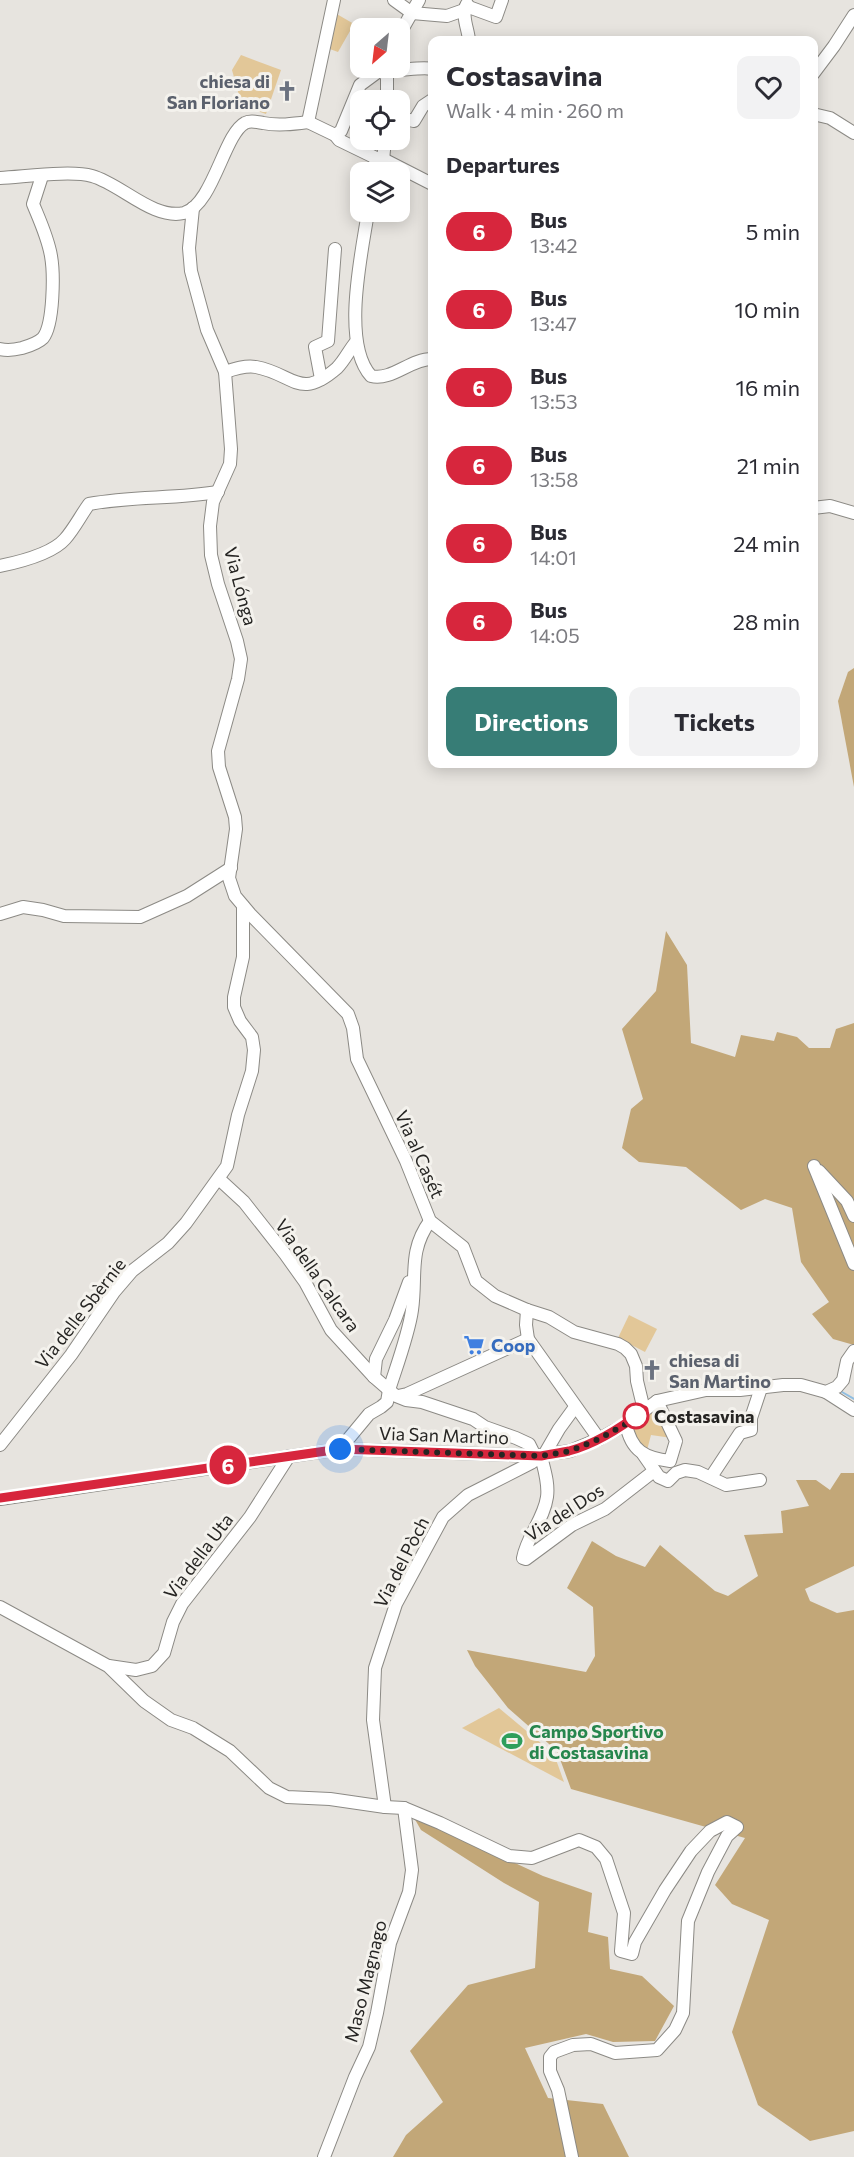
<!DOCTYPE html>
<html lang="en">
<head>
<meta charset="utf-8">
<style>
  body { margin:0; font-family:Commissioner,sans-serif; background:#f2f2f3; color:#2b2b33; height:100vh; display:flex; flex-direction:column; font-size:22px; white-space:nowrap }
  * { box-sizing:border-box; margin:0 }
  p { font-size:20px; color:#7c7c81 }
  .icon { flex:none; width:33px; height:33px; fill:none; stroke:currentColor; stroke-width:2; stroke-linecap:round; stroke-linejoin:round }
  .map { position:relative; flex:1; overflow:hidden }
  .drawer { position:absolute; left:428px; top:36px; width:390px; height:732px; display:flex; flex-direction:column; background:#fff; border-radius:12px; box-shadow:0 3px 15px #0003 }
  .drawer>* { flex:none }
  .badge { padding:0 12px; border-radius:20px; font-size:21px; line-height:39px }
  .needle { width:39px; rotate:208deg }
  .buttons { position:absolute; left:350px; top:18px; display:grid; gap:12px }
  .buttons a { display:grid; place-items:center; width:60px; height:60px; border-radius:12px; background:#fff; box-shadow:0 3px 15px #0003; font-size:30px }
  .you { position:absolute; width:30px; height:30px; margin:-15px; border:4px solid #fff; border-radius:50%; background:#1a73e8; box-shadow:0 0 0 9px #1a73e833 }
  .map>.badge { position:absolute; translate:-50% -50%; box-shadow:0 0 0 3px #fff }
  h2 { padding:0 18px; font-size:22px; line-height:54px }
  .round { display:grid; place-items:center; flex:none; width:63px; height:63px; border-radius:12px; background:#f2f2f3 }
  .headline { display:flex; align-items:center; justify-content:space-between; height:102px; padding:0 18px }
  h1 { font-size:28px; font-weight:700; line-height:45px }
  .button { display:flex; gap:12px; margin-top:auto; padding:12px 18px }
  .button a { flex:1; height:69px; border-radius:12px; background:#377d76; color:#fff; font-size:24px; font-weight:700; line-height:69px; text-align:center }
  .button a+a { background:#f2f2f3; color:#2b2b33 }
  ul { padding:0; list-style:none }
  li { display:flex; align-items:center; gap:18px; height:78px; padding:0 18px }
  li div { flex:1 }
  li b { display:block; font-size:22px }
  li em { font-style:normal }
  li .badge { min-width:66px; font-weight:700; text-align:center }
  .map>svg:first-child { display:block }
</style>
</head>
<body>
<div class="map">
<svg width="854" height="2157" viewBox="0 0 854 2157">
  <rect width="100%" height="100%" fill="#e7e4df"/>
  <g fill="#e2c798">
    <polygon points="335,13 354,24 338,52 327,48"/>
    <polygon points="241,55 281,70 266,114 242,106 232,70"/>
    <polygon points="629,1315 657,1329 645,1352 618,1338"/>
    <polygon points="659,1408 672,1438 651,1435 646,1454 627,1429"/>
    <polygon points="499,1708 554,1754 564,1782 462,1728"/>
  </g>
  <g fill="#c2a778">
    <polygon points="854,668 854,787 838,701 848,672"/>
    <polygon points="666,931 687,965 691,1043 735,1057 741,1035 774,1041 777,1032 797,1037 809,1048 830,1048 836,1029 854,1023 854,1345 833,1339 812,1314 829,1302 801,1262 792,1208 765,1199 741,1210 686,1167 639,1162 622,1148 631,1109 643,1099 622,1029 656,991"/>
    <polygon points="841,1473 854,1473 854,1566 805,1589 810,1601 837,1613 854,1610 854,2131 810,2141 758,2105 732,2032 769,1920 732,1904 715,1885 745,1838 571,1789 557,1751 508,1708 475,1666 467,1650 586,1672 595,1656 593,1607 567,1588 592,1541 616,1556 645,1567 660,1545 715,1591 728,1596 758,1576 744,1535 783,1533 781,1511 809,1506 796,1480 816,1480 830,1490"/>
    <polygon points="413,1816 543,1876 592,1893 588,1932 608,1937 610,1969 642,1976 674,2006 655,2041 613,2042 586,2034 525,2048 548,2098 603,2104 629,2157 393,2157 406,2135 443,2102 410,2051 468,1985 535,1968 539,1902 504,1883 421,1830"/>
  </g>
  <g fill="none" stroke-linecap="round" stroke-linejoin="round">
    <polyline stroke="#90bee1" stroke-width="2" points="842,1392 854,1399"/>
    <g stroke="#8c8a85" stroke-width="14">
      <g id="minor">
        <polyline points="394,0 412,13"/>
        <path d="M467,4C461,16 468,28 469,40"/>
        <polyline points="466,6 496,17 502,0"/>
        <polyline points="412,13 447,16 464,10"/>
        <polyline points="399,35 419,0"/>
        <path d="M382,70C396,72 423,66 432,69"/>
        <polyline points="382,70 387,77 387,100"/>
        <polyline points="813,74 834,46 854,15"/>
        <polyline points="813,114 830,118 854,133"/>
        <polyline points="399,118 414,121 423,106 432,100"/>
        <polyline points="308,122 335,135 339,140 376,158 387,161 432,184"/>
        <polyline points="308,122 334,0"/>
        <polyline points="335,135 341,131 360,85 383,68"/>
        <polyline points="383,160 385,140"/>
        <polyline points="374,172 376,158"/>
        <path d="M0,178C23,177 71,170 92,176C121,184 153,220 184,213C213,205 224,134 245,123C250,120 257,122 263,123C278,126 293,124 308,122"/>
        <polyline points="193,208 189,248 191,271 207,330 225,372 231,449 230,464 213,502 210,526 211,555 218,584 237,641 241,659 238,679 218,751 219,767 235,817 236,829 229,878 235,896 251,915 348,1014 353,1028 357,1059 406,1161 430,1221 463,1247 476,1281 495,1296 527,1310 549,1317 574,1332 618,1344 625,1348 631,1354 636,1366 637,1381 644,1410"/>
        <path d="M368,212C362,252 341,343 371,376C392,381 410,359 432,359"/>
        <path d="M0,349C8,351 14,350 22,348C29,346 38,343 43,338C54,324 54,273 51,256C48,238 40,221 33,204L42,176"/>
        <path d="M225,372C234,369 246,365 256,367C294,374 299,401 337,368C345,360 349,350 356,342"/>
        <polyline points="321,379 315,347 328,341 335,249"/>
        <polyline points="813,508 830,506 854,513"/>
        <path d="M0,566C19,562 52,554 65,539C74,529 81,515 89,504C131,496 175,499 218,492"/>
        <polyline points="0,914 23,907 43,910 64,916 140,917 187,896 231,868"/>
        <polyline points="814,1166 854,1264"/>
        <polyline points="819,1171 847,1201 854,1216"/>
        <polyline points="219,1179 244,1202 285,1254 305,1282 331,1330 374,1377 396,1396 406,1400 422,1402 473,1419 485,1427 516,1438 529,1444 535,1456"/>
        <polyline points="527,1310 526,1325 528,1339 599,1439"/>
        <polyline points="374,1377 376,1359 395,1320 409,1282"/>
        <polyline points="826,1392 854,1410"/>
        <polyline points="398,1396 407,1394 528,1339"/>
        <path d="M626,1424C631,1451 645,1458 670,1461L676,1441L657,1401"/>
        <polyline points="0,1445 71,1355 114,1292 132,1271 168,1243 186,1223 227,1166 238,1115 252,1071 254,1050 252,1037 240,1021 234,1007 234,997 243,957 243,906"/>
        <path d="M340,1449L369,1414L381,1407L387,1402L389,1390C396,1368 409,1333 412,1310C417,1276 408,1251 430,1221"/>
        <polyline points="643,1454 659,1477 668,1481 676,1473 685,1470 698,1472 726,1485 760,1480"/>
        <polyline points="544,1455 559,1429 575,1407"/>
        <polyline points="711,1477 740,1433 751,1430 751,1418 761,1388"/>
        <polyline points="0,1499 340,1449 535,1456 570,1451 599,1439 626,1424 657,1401 706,1390 740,1390 783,1385 801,1385 826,1392 837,1387 843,1380 847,1361 854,1351"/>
        <polyline points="0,1607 108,1666 144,1701 171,1720 193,1728 230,1751 269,1788 287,1797 330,1799 385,1807 404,1808 440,1823 509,1856 532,1858 579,1840 596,1847 606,1859 624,1913 621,1951 632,1954 635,1942 665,1890 691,1851 710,1831 727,1822 737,1827 727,1836 708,1872 688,1921 683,2013 675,2030 657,2050 615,2053 591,2044 573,2045 554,2052 550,2057 550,2071 558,2090 572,2157"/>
        <polyline points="109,1666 136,1670 152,1666 164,1653 173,1622 182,1604 250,1517 289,1456"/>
        <path d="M385,1807L373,1720L375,1668L396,1604L443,1517L468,1495L531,1463L541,1456C544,1469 549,1483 547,1497C544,1519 527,1536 523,1558L526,1559L572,1525L605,1509L654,1471"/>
        <polyline points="324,2157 355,2077 369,2047 377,2013 390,1943 409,1892 412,1870 404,1808"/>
      </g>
    </g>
    <use href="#minor" stroke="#fff" stroke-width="12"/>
  </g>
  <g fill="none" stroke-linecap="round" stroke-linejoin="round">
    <g stroke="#fff" stroke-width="14">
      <path id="line" d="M0,1498L340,1449L541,1456C550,1454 560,1453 569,1451C596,1444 622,1427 644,1410"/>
    </g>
    <use href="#line" stroke="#d7263d" stroke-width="9"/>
    <polyline stroke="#262523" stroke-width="6" stroke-dasharray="0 10.8" points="340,1449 541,1456 570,1451 599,1439 626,1424 644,1410 636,1416"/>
  </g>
  <defs>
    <g id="church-bare" transform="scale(1.62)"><path d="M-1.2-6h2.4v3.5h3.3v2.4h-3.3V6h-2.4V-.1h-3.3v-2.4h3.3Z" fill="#6b7280" stroke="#f4f2ed" stroke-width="2.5" paint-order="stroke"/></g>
    <g id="supermarket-bare" transform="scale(1.62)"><path d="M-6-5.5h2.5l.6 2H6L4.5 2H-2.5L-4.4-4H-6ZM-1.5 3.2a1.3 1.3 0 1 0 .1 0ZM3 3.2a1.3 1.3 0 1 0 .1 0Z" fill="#3f7fe0" stroke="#f4f2ed" stroke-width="2.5" paint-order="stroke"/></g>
    <g id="stadium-bare" transform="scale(1.62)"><path d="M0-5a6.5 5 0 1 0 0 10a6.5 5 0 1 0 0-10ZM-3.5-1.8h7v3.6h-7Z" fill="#2e9e5b" stroke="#f4f2ed" stroke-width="2.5" paint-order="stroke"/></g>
  </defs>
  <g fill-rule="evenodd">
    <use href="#church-bare" x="287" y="91"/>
    <use href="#supermarket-bare" x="474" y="1345"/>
    <use href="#church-bare" x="652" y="1370"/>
    <use href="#stadium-bare" x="512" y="1741"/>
  </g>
  <circle fill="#fff" stroke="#d7263d" stroke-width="3" cx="636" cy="1416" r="12"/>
  <g text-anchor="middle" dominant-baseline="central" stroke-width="6" stroke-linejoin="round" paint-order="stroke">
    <g font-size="18" font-weight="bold" fill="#5b616d" stroke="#f4f2ed" text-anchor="end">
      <text x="270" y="81">chiesa di<tspan x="270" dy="21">San Floriano</tspan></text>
      <text x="669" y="1360" text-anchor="start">chiesa di<tspan x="669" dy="21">San Martino</tspan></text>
    </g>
    <g font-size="18" fill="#262523" stroke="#f4f2ed">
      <text transform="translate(241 586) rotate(75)">Via Lónga</text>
      <text transform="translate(420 1154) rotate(66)">Via al Casét</text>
      <text transform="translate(318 1275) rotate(55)">Via della Calcara</text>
      <text transform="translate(80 1313) rotate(-52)">Via delle Sbèrnie</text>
      <text transform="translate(444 1435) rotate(2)">Via San Martino</text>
      <text transform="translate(564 1512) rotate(-33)">Via del Dos</text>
      <text transform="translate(198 1556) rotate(-53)">Via della Uta</text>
      <text transform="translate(401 1562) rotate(-63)">Via del Pòch</text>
      <text transform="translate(365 1981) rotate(-76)">Maso Magnago</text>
    </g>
    <g font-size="18" font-weight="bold" fill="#366cbe" stroke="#f4f2ed" text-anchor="start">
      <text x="491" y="1345">Coop</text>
    </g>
    <g font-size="18" font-weight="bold" fill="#262523" stroke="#f4f2ed" text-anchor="start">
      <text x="654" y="1416">Costasavina</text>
    </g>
    <g font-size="18" font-weight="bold" fill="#27864d" stroke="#f4f2ed" text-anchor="start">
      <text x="529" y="1731">Campo Sportivo<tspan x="529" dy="21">di Costasavina</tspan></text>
    </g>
  </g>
</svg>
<div class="buttons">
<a><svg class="needle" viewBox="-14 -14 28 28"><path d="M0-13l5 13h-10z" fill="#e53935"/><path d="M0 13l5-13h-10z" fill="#7c7c81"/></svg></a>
<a><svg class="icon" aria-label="locate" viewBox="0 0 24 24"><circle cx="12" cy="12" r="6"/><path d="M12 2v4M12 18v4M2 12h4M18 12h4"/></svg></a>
<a><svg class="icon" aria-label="layers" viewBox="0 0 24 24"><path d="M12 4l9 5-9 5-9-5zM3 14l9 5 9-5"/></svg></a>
</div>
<div class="you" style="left:340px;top:1449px"></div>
<b class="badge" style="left:228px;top:1465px;background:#d7263d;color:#fff">6</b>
<section class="drawer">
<div class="headline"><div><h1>Costasavina</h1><p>Walk · 4 min · 260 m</p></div><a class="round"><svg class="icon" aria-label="heart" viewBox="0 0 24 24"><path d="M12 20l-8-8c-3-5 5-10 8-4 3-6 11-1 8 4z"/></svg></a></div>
<h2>Departures</h2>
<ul>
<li><span class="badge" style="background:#d7263d;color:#fff">6</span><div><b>Bus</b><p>13:42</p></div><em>5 min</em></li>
<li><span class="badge" style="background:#d7263d;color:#fff">6</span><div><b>Bus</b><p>13:47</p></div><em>10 min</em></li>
<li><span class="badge" style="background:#d7263d;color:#fff">6</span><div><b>Bus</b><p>13:53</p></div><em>16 min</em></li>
<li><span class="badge" style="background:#d7263d;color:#fff">6</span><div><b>Bus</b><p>13:58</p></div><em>21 min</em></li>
<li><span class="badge" style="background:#d7263d;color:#fff">6</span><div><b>Bus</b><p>14:01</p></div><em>24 min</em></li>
<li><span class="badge" style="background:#d7263d;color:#fff">6</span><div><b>Bus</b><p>14:05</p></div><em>28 min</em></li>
</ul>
<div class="button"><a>Directions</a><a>Tickets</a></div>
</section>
</div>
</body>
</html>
